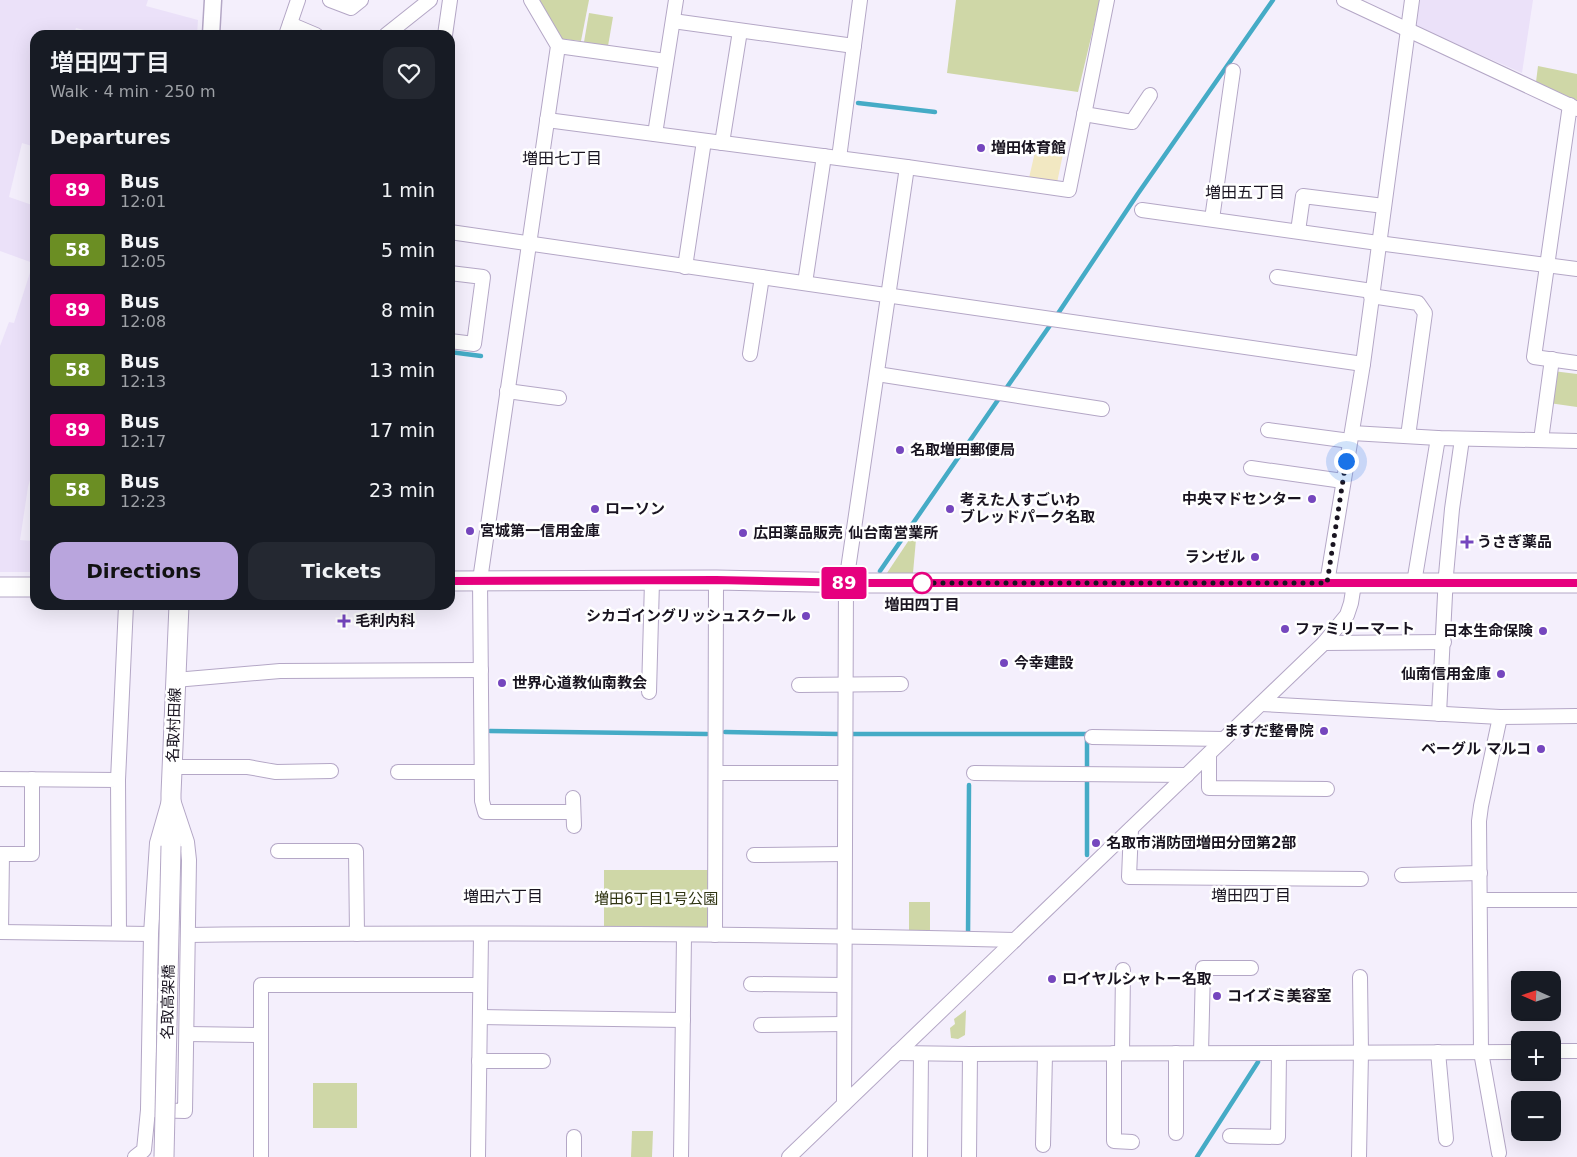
<!DOCTYPE html>
<html lang="en">
<head>
<meta charset="utf-8">
<style>
  body { margin:0; font-family:"DejaVu Sans","Noto Sans JP",sans-serif; background:#242831; color:#f1f3f6; height:100vh; display:flex; flex-direction:column; font-size:19px; white-space:nowrap }
  * { box-sizing:border-box; margin:0 }
  p { font-size:16px; color:#9ea1a6 }
  .icon { flex:none; width:28px; height:28px; fill:none; stroke:currentColor; stroke-width:2; stroke-linecap:round; stroke-linejoin:round }
  .map { position:relative; flex:1; overflow:hidden }
  .panel { position:absolute; left:30px; top:30px; width:425px; height:580px; display:flex; flex-direction:column; background:#171b24; border-radius:15px; box-shadow:0 5px 20px #0002 }
  .panel>* { flex:none }
  .badge { padding:0 10px; border-radius:4px; font-size:18px; line-height:32px }
  .needle { width:32px; rotate:273deg }
  .controls { position:absolute; left:1511px; top:971px; display:grid; gap:10px }
  .controls a { display:grid; place-items:center; width:50px; height:50px; border-radius:10px; background:#171b24; box-shadow:0 5px 20px #0002; font-size:25px }
  .you { position:absolute; width:25px; height:25px; margin:-12px; border:4px solid #fff; border-radius:50%; background:#1a73e8; box-shadow:0 0 0 8px #1a73e833 }
  .map>.badge { position:absolute; translate:-50% -50%; box-shadow:0 0 0 2px #fff }
  h2 { padding:0 20px; font-size:19px; line-height:45px }
  .round { display:grid; place-items:center; flex:none; width:52px; height:52px; border-radius:15px; background:#242831 }
  .head { display:flex; align-items:center; justify-content:space-between; height:85px; padding:0 20px }
  h1 { font-size:24px; font-weight:600; line-height:38px }
  .button { display:flex; gap:10px; margin-top:auto; padding:10px 20px }
  .button a { flex:1; height:58px; border-radius:15px; background:#b9a5dd; color:#111; font-size:20px; font-weight:600; line-height:58px; text-align:center }
  .button a+a { background:#242831; color:#f1f3f6 }
  ul { padding:0; list-style:none }
  li { display:flex; align-items:center; gap:15px; height:60px; padding:0 20px }
  li div { flex:1 }
  li b { display:block; font-size:19px }
  li em { font-style:normal }
  li .badge { min-width:55px; font-weight:700; text-align:center }
  .map>svg:first-child { display:block }
</style>
</head>
<body>
<div class="map">
<svg width="1577" height="1157" viewBox="0 0 1577 1157">
  <rect width="100%" height="100%" fill="#f4effc"/>
  <g fill="#ebe1f9">
    <polygon points="0,0 148,0 146,6 198,20 197,35 104,35 76,28 74,35 35,35 35,147 22,143 9,197 35,206 35,463 28,487 20,540 35,541 35,572 0,572 0,346 9,322 14,323 33,263 0,251"/>
    <polygon points="1419,0 1533,0 1522,73 1415,26"/>
  </g>
  <g fill="#cfd7a7">
    <polygon points="539,0 589,0 581,41 562,39"/>
    <polygon points="956,0 1100,0 1078,92 947,73"/>
    <polygon points="589,13 613,17 608,46 584,42"/>
    <polygon points="1538,66 1577,74 1577,101 1536,82"/>
    <polygon points="1553,371 1577,374 1577,407 1549,403"/>
    <polygon points="917,528 913,573 887,573"/>
    <polygon points="604,870 708,870 708,928 604,929"/>
    <rect x="909" y="902" width="21" height="35"/>
    <polygon points="966,1010 965,1035 958,1039 951,1038 950,1028 955,1024 954,1019"/>
    <rect x="313" y="1083" width="44" height="45"/>
    <polygon points="632,1131 653,1131 652,1157 631,1157"/>
  </g>
  <polygon fill="#f2e8c2" points="1038,139 1065,144 1057,183 1029,178"/>
  <g fill="none" stroke-linecap="round" stroke-linejoin="round">
    <g stroke="#45abc6" stroke-width="4.5">
      <polyline points="858,103 935,112"/>
      <polyline points="1057,315 1137,195 1273,0"/>
      <polyline points="450,352 481,356"/>
      <polyline points="1005,390 1051,324"/>
      <polyline points="880,571 1000,397"/>
      <polyline points="490,731 707,734"/>
      <polyline points="725,732 839,734"/>
      <polyline points="852,734 1087,734 1087,770"/>
      <polyline points="1087,855 1087,777"/>
      <polyline points="968,936 969,785"/>
      <polyline points="1197,1157 1258,1062"/>
    </g>
    <g stroke="#b4a7c6" stroke-width="16">
      <g id="minor">
        <polyline points="330,0 351,8 361,0"/>
        <polyline points="531,0 558,46 480,580 482,801 485,812 573,812"/>
        <polyline points="1344,0 1577,109"/>
        <polyline points="673,21 854,46"/>
        <polyline points="290,24 316,35"/>
        <polyline points="286,35 298,0"/>
        <polyline points="386,35 430,0"/>
        <polyline points="445,35 450,0"/>
        <polyline points="558,46 666,61"/>
        <polyline points="1570,105 1534,357 1577,363"/>
        <polyline points="1084,114 1132,122 1150,95"/>
        <polyline points="547,120 907,167 1069,190 1107,0"/>
        <polyline points="655,134 676,0"/>
        <polyline points="722,143 740,31"/>
        <polyline points="839,158 860,0"/>
        <polyline points="1142,210 1378,243 1577,269"/>
        <polyline points="1212,219 1233,71"/>
        <polyline points="1298,231 1303,196 1384,206"/>
        <polyline points="450,232 1363,364"/>
        <polyline points="685,267 704,141"/>
        <polyline points="450,273 483,277 474,344 450,341"/>
        <polyline points="1277,277 1372,291"/>
        <polyline points="805,283 824,156"/>
        <polyline points="1371,296 1418,303 1425,313 1408,436"/>
        <polyline points="750,354 762,277"/>
        <polyline points="877,374 1102,409"/>
        <polyline points="507,391 559,398"/>
        <polyline points="1268,430 1350,441"/>
        <polyline points="1352,433 1438,438 1577,441"/>
        <polyline points="1541,440 1552,359"/>
        <polyline points="1251,468 1343,481"/>
        <polyline points="1327,583 1363,364 1412,0"/>
        <polyline points="1414,583 1438,438"/>
        <polyline points="1324,643 1444,642"/>
        <polyline points="175,680 280,671 481,670"/>
        <polyline points="799,685 901,684"/>
        <polyline points="649,692 652,581"/>
        <polyline points="1261,704 1500,717 1577,716"/>
        <polyline points="1439,714 1446,575 1452,509 1462,439"/>
        <polyline points="1092,737 1224,739"/>
        <polyline points="1209,754 1209,788 1327,789"/>
        <polyline points="172,767 248,767 276,772 331,771"/>
        <polyline points="398,772 481,772"/>
        <polyline points="716,773 845,773"/>
        <polyline points="974,773 1187,775"/>
        <polyline points="0,779 118,780 119,933"/>
        <polyline points="118,780 126,605"/>
        <polygon points="171,794 187,842 189,860 185,1111 148,1110 151,934 157,843"/>
        <polyline points="573,798 574,826"/>
        <polyline points="1131,829 1129,877 1361,879"/>
        <polyline points="278,851 356,851 357,934"/>
        <polyline points="0,854 2,854 1,932"/>
        <polyline points="2,854 32,854 32,779"/>
        <polyline points="754,855 844,854"/>
        <polyline points="1402,875 1480,873"/>
        <polyline points="1480,900 1577,900"/>
        <polyline points="0,932 151,934"/>
        <path d="M189,935C464,932 740,933 1015,940"/>
        <polyline points="715,935 716,580"/>
        <polyline points="751,984 844,985"/>
        <polyline points="480,1017 683,1020"/>
        <polyline points="761,1025 844,1024"/>
        <polyline points="187,1034 261,1035"/>
        <polyline points="1552,1051 1577,1051"/>
        <polyline points="1438,1052 1446,1139"/>
        <polyline points="897,1053 970,1054 1520,1052"/>
        <polyline points="1114,1053 1114,1141 1132,1142"/>
        <polyline points="1122,1053 1123,970"/>
        <polyline points="1201,1053 1203,968 1251,968"/>
        <polyline points="479,1061 543,1061"/>
        <polyline points="844,1104 846,583 907,167"/>
        <polyline points="1176,1133 1176,1053"/>
        <polyline points="1230,1136 1278,1137 1279,1053"/>
        <polyline points="574,1137 574,1157"/>
        <polyline points="1043,1145 1045,1054"/>
        <polyline points="1499,1153 1481,1052 1479,821 1481,806 1500,717"/>
        <polyline points="135,1157 144,1150 148,1110"/>
        <polyline points="261,1157 261,985 480,985"/>
        <polyline points="478,1157 481,934"/>
        <polyline points="681,1157 684,936"/>
        <polyline points="789,1157 1324,643 1347,615 1351,603 1354,584"/>
        <polyline points="920,1157 921,1054"/>
        <polyline points="969,1157 970,1054"/>
        <polyline points="1359,1157 1361,1052 1360,977"/>
      </g>
    </g>
    <g stroke="#b4a7c6" stroke-width="19">
      <polyline id="tertiary" points="211,35 213,0"/>
    </g>
    <g stroke="#b4a7c6" stroke-width="21">
      <g id="secondary">
        <polyline points="450,581 716,580 861,583 1577,583"/>
        <polyline points="0,587 35,587"/>
        <polyline points="171,846 171,794 179,605"/>
      </g>
    </g>
    <use href="#minor" stroke="#fff" stroke-width="14"/>
    <use href="#tertiary" stroke="#fff" stroke-width="16"/>
    <use href="#secondary" stroke="#fff" stroke-width="19"/>
    <g stroke="#b4a7c6" stroke-width="21" stroke-linecap="butt">
      <polyline id="secondary-bridge" points="164,1157 171,846"/>
    </g>
    <use href="#secondary-bridge" stroke="#fff" stroke-width="19"/>
  </g>
  <g fill="none" stroke-linecap="round" stroke-linejoin="round">
    <g stroke="#fff" stroke-width="11">
      <polyline id="line" points="450,581 716,580 860,583 1577,583"/>
    </g>
    <use href="#line" stroke="#e6007e" stroke-width="8"/>
    <polyline stroke="#191420" stroke-width="5" stroke-dasharray="0 9" points="922,583 919,583 1327,583 1346,461"/>
  </g>
  <g fill="#7546be" stroke="#fff" stroke-width="2">
    <circle cx="981" cy="148" r="5"/>
    <circle cx="900" cy="450" r="5"/>
    <circle cx="1312" cy="499" r="5"/>
    <circle cx="595" cy="509" r="5"/>
    <circle cx="950" cy="509" r="5"/>
    <circle cx="470" cy="531" r="5"/>
    <circle cx="743" cy="533" r="5"/>
    <path d="M1464.5 534.5h5v5h5v5h-5v5h-5v-5h-5v-5h5z"/>
    <circle cx="1255" cy="557" r="5"/>
    <circle cx="806" cy="616" r="5"/>
    <path d="M341.5 613.5h5v5h5v5h-5v5h-5v-5h-5v-5h5z"/>
    <circle cx="1285" cy="629" r="5"/>
    <circle cx="1543" cy="631" r="5"/>
    <circle cx="1004" cy="663" r="5"/>
    <circle cx="1501" cy="674" r="5"/>
    <circle cx="502" cy="683" r="5"/>
    <circle cx="1324" cy="731" r="5"/>
    <circle cx="1541" cy="749" r="5"/>
    <circle cx="1096" cy="843" r="5"/>
    <circle cx="1052" cy="979" r="5"/>
    <circle cx="1217" cy="996" r="5"/>
  </g>
  <circle fill="#fff" stroke="#e6007e" stroke-width="2.5" cx="922" cy="583" r="10"/>
  <g text-anchor="middle" dominant-baseline="central" stroke-width="5" stroke-linejoin="round" paint-order="stroke">
    <g font-size="15" font-weight="bold" fill="#191420" stroke="#fff" text-anchor="start">
      <text x="991" y="148">増田体育館</text>
      <text x="910" y="450">名取増田郵便局</text>
      <text x="1302" y="499" text-anchor="end">中央マドセンター</text>
      <text x="960" y="500">考えた人すごいわ<tspan x="960" dy="17">ブレッドパーク名取</tspan></text>
      <text x="605" y="509">ローソン</text>
      <text x="480" y="531">宮城第一信用金庫</text>
      <text x="753" y="533">広田薬品販売 仙台南営業所</text>
      <text x="1477" y="542">うさぎ薬品</text>
      <text x="1245" y="557" text-anchor="end">ランゼル</text>
      <text x="796" y="616" text-anchor="end">シカゴイングリッシュスクール</text>
      <text x="355" y="621">毛利内科</text>
      <text x="1295" y="629">ファミリーマート</text>
      <text x="1533" y="631" text-anchor="end">日本生命保険</text>
      <text x="1014" y="663">今幸建設</text>
      <text x="1491" y="674" text-anchor="end">仙南信用金庫</text>
      <text x="512" y="683">世界心道教仙南教会</text>
      <text x="1314" y="731" text-anchor="end">ますだ整骨院</text>
      <text x="1531" y="749" text-anchor="end">ベーグル マルコ</text>
      <text x="1106" y="843">名取市消防団増田分団第2部</text>
      <text x="1062" y="979">ロイヤルシャトー名取</text>
      <text x="1227" y="996">コイズミ美容室</text>
    </g>
    <g font-size="15" font-weight="bold" fill="#191420" stroke="#fff">
      <text x="922" y="605">増田四丁目</text>
    </g>
    <g font-size="15" fill="#191420" stroke="#fff">
      <text transform="translate(174 725) rotate(-88)">名取村田線</text>
      <text transform="translate(168 1002) rotate(-89)">名取高架橋</text>
    </g>
    <g font-size="15" fill="#303513" stroke="#fff">
      <text x="656" y="899">増田6丁目1号公園</text>
    </g>
    <g font-size="16" fill="#191420" stroke="#fff">
      <text x="562" y="158">増田七丁目</text>
      <text x="1245" y="192">増田五丁目</text>
      <text x="1251" y="895">増田四丁目</text>
      <text x="503" y="896">増田六丁目</text>
    </g>
  </g>
</svg>
<div class="controls">
<a><svg class="needle" viewBox="-14 -14 28 28"><path d="M0-13l5 13h-10z" fill="#e53935"/><path d="M0 13l5-13h-10z" fill="#9ea1a6"/></svg></a>
<a>+</a>
<a>−</a>
</div>
<div class="you" style="left:1346px;top:461px"></div>
<b class="badge" style="left:844px;top:583px;background:#e6007e;color:#fff">89</b>
<section class="panel">
<div class="head"><div><h1>増田四丁目</h1><p>Walk · 4 min · 250 m</p></div><a class="round"><svg class="icon" aria-label="heart" viewBox="0 0 24 24"><path d="M12 20l-8-8c-3-5 5-10 8-4 3-6 11-1 8 4z"/></svg></a></div>
<h2>Departures</h2>
<ul>
<li><span class="badge" style="background:#e6007e;color:#fff">89</span><div><b>Bus</b><p>12:01</p></div><em>1 min</em></li>
<li><span class="badge" style="background:#6b8e23;color:#fff">58</span><div><b>Bus</b><p>12:05</p></div><em>5 min</em></li>
<li><span class="badge" style="background:#e6007e;color:#fff">89</span><div><b>Bus</b><p>12:08</p></div><em>8 min</em></li>
<li><span class="badge" style="background:#6b8e23;color:#fff">58</span><div><b>Bus</b><p>12:13</p></div><em>13 min</em></li>
<li><span class="badge" style="background:#e6007e;color:#fff">89</span><div><b>Bus</b><p>12:17</p></div><em>17 min</em></li>
<li><span class="badge" style="background:#6b8e23;color:#fff">58</span><div><b>Bus</b><p>12:23</p></div><em>23 min</em></li>
</ul>
<div class="button"><a>Directions</a><a>Tickets</a></div>
</section>
</div>
</body>
</html>
